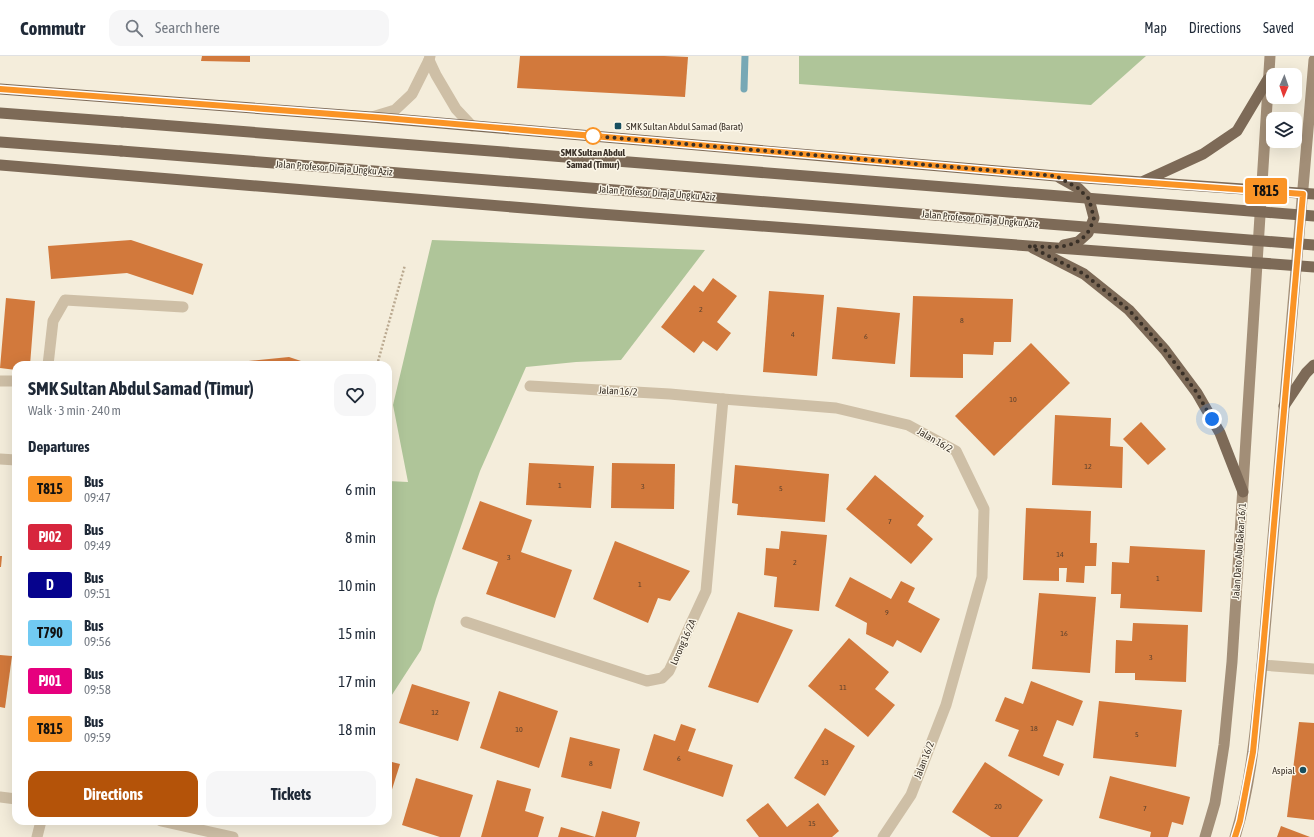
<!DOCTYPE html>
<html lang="en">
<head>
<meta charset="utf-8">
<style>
  body { margin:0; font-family:"Asap Condensed",sans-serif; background:#f6f6f7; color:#1f2937; height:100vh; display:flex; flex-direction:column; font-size:15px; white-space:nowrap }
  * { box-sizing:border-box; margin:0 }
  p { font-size:13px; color:#747a83 }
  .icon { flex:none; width:22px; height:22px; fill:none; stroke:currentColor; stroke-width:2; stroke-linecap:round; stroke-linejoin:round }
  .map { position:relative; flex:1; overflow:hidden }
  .drawer { position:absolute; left:12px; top:305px; width:380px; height:464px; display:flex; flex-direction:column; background:#fff; border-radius:12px; box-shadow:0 4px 16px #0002 }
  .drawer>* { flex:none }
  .badge { padding:0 8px; border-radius:3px; font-size:14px; line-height:26px }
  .needle { width:26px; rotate:182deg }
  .tools { position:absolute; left:1266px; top:12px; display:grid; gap:8px }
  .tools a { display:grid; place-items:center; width:36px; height:36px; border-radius:8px; background:#fff; box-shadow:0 4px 16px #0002; font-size:20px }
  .you { position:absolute; width:20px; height:20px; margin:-10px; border:3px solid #fff; border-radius:50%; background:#1a73e8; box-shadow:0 0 0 6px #1a73e833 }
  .map>.badge { position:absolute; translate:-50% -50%; box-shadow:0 0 0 2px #fff }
  h2 { padding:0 16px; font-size:15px; line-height:36px }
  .round { display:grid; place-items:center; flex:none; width:42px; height:42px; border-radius:12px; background:#f6f6f7 }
  .summary { display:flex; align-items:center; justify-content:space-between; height:68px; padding:0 16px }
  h1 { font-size:19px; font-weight:700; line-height:30px }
  .primary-button { display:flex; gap:8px; margin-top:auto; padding:8px 16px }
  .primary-button a { flex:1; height:46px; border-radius:12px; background:#b45309; color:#fff; font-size:16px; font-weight:700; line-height:46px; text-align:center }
  .primary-button a+a { background:#f6f6f7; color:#1f2937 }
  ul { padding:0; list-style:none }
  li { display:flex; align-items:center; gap:12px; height:48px; padding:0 16px }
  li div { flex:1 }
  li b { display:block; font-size:15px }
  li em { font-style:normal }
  li .badge { min-width:44px; font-weight:700; text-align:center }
  header { display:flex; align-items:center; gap:24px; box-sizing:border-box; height:56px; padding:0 20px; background:#fff; border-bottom:1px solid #e0e1e3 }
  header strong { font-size:19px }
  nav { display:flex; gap:22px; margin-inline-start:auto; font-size:14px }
  .search { width:280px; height:36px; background:#f6f6f7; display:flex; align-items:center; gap:10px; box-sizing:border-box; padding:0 14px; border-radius:12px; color:#747a83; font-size:15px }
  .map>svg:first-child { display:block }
</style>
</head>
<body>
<header>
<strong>Commutr</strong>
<div class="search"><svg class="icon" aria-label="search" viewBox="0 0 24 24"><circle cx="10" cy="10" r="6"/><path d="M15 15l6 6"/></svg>Search here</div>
<nav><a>Map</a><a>Directions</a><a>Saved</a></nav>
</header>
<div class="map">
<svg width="1314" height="781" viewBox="0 0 1314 781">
  <rect width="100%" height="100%" fill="#f4eddb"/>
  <g fill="#afc599">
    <polygon points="799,0 1146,0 1091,49 799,28"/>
    <polygon points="432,184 705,194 621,304 576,306 526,311 480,415 436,543 421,594 388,645 388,425 408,426 393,349"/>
  </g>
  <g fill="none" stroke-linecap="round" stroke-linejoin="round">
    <polyline stroke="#77a8b5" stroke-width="7" points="744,33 745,0"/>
  </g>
  <g fill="#d2793c">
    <polygon points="202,0 250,0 250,6 201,5"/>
    <polygon points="520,0 664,0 688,1 685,41 517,32"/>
    <polygon points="131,184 203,208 193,239 127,217 51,223 48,190"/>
    <polygon points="713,222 737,240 717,266 731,277 717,295 703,285 694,297 661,271 694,229 703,236"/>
    <polygon points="769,235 824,239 817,320 763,316"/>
    <polygon points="913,240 1013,243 1011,286 994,286 993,299 963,298 963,322 910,321"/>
    <polygon points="6,242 35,245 30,309 16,309 16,314 0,312"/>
    <polygon points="837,251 900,257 895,308 832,303"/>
    <polygon points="1031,287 1070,327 994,400 955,360"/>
    <polygon points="289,301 313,309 219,309 219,308"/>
    <polygon points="1055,359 1111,362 1110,390 1123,391 1122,432 1052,429"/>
    <polygon points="1141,366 1166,393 1148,409 1123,383"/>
    <polygon points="529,407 594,410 591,452 526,449"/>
    <polygon points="612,407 675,408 674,453 611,452"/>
    <polygon points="735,409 829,418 825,466 737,459 738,448 732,447"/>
    <polygon points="875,419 924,460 917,469 933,483 911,508 846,453"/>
    <polygon points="480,445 532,464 521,496 572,514 555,562 486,538 498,506 462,493"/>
    <polygon points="1026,452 1091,455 1090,487 1097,487 1096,510 1085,510 1084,527 1066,526 1067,512 1059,512 1059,525 1023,524"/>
    <polygon points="781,475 827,479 819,555 774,551 777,521 764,519 766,492 779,493"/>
    <polygon points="615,485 690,515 670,545 658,542 648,567 593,543"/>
    <polygon points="1130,490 1205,494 1202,556 1120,552 1121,538 1111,538 1112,506 1129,507"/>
    <polygon points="0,500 2,500 1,511 0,511"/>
    <polygon points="850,521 891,543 901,525 915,532 908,546 940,563 921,597 897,584 893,591 866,578 867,567 835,550"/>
    <polygon points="1039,537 1096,541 1090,617 1032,613"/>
    <polygon points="738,556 793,574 758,647 708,631"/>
    <polygon points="1133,567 1188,569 1186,626 1135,624 1135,617 1115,617 1116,584 1132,585"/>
    <polygon points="849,582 889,616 875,633 895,649 868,681 808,630"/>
    <polygon points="0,599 12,600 5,652 0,651"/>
    <polygon points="1031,625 1083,645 1073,670 1057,664 1043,700 1064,708 1059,720 1008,700 1019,674 995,665 1005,641 1023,648"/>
    <polygon points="412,628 470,646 458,685 399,667"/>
    <polygon points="499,635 558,655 539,712 480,692"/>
    <polygon points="1099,645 1182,654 1176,711 1093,702"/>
    <polygon points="1299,666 1314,667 1314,764 1287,761"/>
    <polygon points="681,668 696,673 688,695 733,709 723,741 643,714 654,678 675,685"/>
    <polygon points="825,672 855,690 825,740 794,722"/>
    <polygon points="570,681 620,693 611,733 561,721"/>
    <polygon points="388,705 400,708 388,746"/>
    <polygon points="985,706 1043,744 1018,781 991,781 952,756"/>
    <polygon points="1110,720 1190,741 1183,769 1172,766 1168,781 1150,781 1151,776 1099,762"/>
    <polygon points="416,722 473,739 460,781 440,781 402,769"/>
    <polygon points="497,724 531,733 525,755 544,761 538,781 481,781"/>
    <polygon points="768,747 787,771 818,747 839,775 832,781 759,781 746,764"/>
    <polygon points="602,755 640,766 636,781 595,781"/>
    <polygon points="1281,770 1310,781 1277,781"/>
    <polygon points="561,771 595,781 558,781"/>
  </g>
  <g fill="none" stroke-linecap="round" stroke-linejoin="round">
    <polyline stroke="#baa990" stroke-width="2.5" stroke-dasharray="2 2" stroke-linecap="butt" points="377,309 405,209"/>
    <g stroke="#cebfa6" stroke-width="11">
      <polyline points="48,309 53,265 65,244 183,251"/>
      <polyline points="0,325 16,325"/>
      <polyline points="37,781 41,765"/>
    </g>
    <g stroke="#cebfa6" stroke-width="11">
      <polyline points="530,330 670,338 723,343 836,352 908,369 956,395 984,453 982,521 946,649 911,739 883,781"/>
      <polyline points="0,403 16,404"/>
      <polyline points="466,566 647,625 662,622 669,615 706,535 723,343"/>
      <polyline points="1262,609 1314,613"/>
      <polyline points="0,741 16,743"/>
      <polyline points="161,765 233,781"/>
    </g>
    <g stroke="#cebfa6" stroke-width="11">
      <polyline points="429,4 436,19 456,53 472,70"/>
      <polyline points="372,61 395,54 412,38 429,4 430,0"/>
    </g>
    <g stroke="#a28e77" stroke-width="11">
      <polyline points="1205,781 1215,747 1224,689 1232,606 1270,0"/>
      <path d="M1235,781C1252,726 1256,667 1262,609L1314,4"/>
    </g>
    <g stroke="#7d6a57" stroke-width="11">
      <polyline points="0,33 371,61 1056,120 1314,138"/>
      <polyline points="0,57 122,66"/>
      <polyline points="0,86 121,95"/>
      <polyline points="0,109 586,157 1314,211"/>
      <polyline points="1060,122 1078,132 1089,143 1094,162 1088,177 1078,186 1064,189"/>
      <polyline points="1144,125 1203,98 1237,75 1268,23"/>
      <polyline points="1033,192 1084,218 1129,254 1165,294 1197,337 1220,377 1243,436"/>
      <polyline points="1284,350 1306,317 1314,309"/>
    </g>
    <g stroke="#7d6a57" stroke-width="11">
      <polyline points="122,66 1314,160"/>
      <polyline points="121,95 1314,189"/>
    </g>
  </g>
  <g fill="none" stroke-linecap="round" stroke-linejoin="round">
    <g stroke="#fff" stroke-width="9">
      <polyline id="line" points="0,33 385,62 1056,120 1303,138 1263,594 1253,696 1240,765 1235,781"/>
    </g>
    <use href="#line" stroke="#fa9426" stroke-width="6"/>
    <path stroke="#393027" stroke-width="4" stroke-dasharray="0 7.2" d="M593,80L1056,120L1078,132L1089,143L1094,162C1092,167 1091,172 1088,176C1075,195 1048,191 1029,190L1084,218L1129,254L1165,294L1181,315L1197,337L1212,363"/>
  </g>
  <g fill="#184f5f" stroke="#fbf6e8" stroke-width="1.5">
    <rect x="614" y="66" width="8" height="8" rx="2"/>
    <circle cx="1303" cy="714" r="4"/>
  </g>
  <circle fill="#fff" stroke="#fa9426" stroke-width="2" cx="593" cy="80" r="8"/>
  <g text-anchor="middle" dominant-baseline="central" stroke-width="3" stroke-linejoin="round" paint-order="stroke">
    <g font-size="8" fill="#5f422c">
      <text x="701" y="253">2</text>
      <text x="962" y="264">8</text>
      <text x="793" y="278">4</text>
      <text x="866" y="280">6</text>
      <text x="1013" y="343">10</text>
      <text x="1088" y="410">12</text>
      <text x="560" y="429">1</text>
      <text x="643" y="430">3</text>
      <text x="781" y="432">5</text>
      <text x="890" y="465">7</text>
      <text x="1060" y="498">14</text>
      <text x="509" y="501">3</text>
      <text x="795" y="506">2</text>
      <text x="1158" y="522">1</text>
      <text x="640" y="528">1</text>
      <text x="887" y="556">9</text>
      <text x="1064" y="577">16</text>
      <text x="1151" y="601">3</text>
      <text x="843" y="631">11</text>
      <text x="435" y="656">12</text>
      <text x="1034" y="672">18</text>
      <text x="519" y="673">10</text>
      <text x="1137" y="678">5</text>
      <text x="679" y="702">6</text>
      <text x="825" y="706">13</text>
      <text x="591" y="707">8</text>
      <text x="998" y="750">20</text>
      <text x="1145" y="752">7</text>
      <text x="812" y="767">15</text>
    </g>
    <g font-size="10" fill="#393027" stroke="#fbf6e8" text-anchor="start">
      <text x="626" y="70">SMK Sultan Abdul Samad (Barat)</text>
      <text x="1295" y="714" text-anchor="end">Aspial</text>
    </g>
    <g font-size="10" font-weight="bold" fill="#393027" stroke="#fbf6e8">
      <text x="593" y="96">SMK Sultan Abdul<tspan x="593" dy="12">Samad (Timur)</tspan></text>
    </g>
    <g font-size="10" fill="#393027" stroke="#fbf6e8">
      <text transform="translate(334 112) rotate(4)">Jalan Profesor Diraja Ungku Aziz</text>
      <text transform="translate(657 137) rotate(4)">Jalan Profesor Diraja Ungku Aziz</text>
      <text transform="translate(980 163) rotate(5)">Jalan Profesor Diraja Ungku Aziz</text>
      <text transform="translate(618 335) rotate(3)">Jalan 16/2</text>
      <text transform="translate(935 384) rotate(30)">Jalan 16/2</text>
      <text transform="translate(1239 495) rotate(-86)">Jalan Dato Abu Bakar 16/1</text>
      <text transform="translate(683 586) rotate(-66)">Lorong 16/2A</text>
      <text transform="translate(924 704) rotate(-69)">Jalan 16/2</text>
    </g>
  </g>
</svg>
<div class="tools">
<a><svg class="needle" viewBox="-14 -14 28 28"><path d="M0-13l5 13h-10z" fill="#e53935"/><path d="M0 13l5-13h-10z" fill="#747a83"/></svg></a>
<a><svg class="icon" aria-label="layers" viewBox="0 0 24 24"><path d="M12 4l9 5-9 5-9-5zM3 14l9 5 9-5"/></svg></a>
</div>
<div class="you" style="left:1212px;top:363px"></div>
<b class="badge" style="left:1266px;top:135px;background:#fa9426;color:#111">T815</b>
<section class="drawer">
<div class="summary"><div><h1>SMK Sultan Abdul Samad (Timur)</h1><p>Walk · 3 min · 240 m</p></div><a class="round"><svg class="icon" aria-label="heart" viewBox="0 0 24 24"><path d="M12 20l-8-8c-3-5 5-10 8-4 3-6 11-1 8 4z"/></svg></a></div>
<h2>Departures</h2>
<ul>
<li><span class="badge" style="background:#fa9426;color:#111">T815</span><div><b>Bus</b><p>09:47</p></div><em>6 min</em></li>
<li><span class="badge" style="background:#d7263d;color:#fff">PJ02</span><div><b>Bus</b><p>09:49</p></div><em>8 min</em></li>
<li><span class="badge" style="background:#06038d;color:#fff">D</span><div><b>Bus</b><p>09:51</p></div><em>10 min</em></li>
<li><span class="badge" style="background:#71caf2;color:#111">T790</span><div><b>Bus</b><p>09:56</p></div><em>15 min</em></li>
<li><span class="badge" style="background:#e6007e;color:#fff">PJ01</span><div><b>Bus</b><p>09:58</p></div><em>17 min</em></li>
<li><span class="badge" style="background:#fa9426;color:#111">T815</span><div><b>Bus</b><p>09:59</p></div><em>18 min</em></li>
</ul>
<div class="primary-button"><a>Directions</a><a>Tickets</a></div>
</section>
</div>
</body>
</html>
